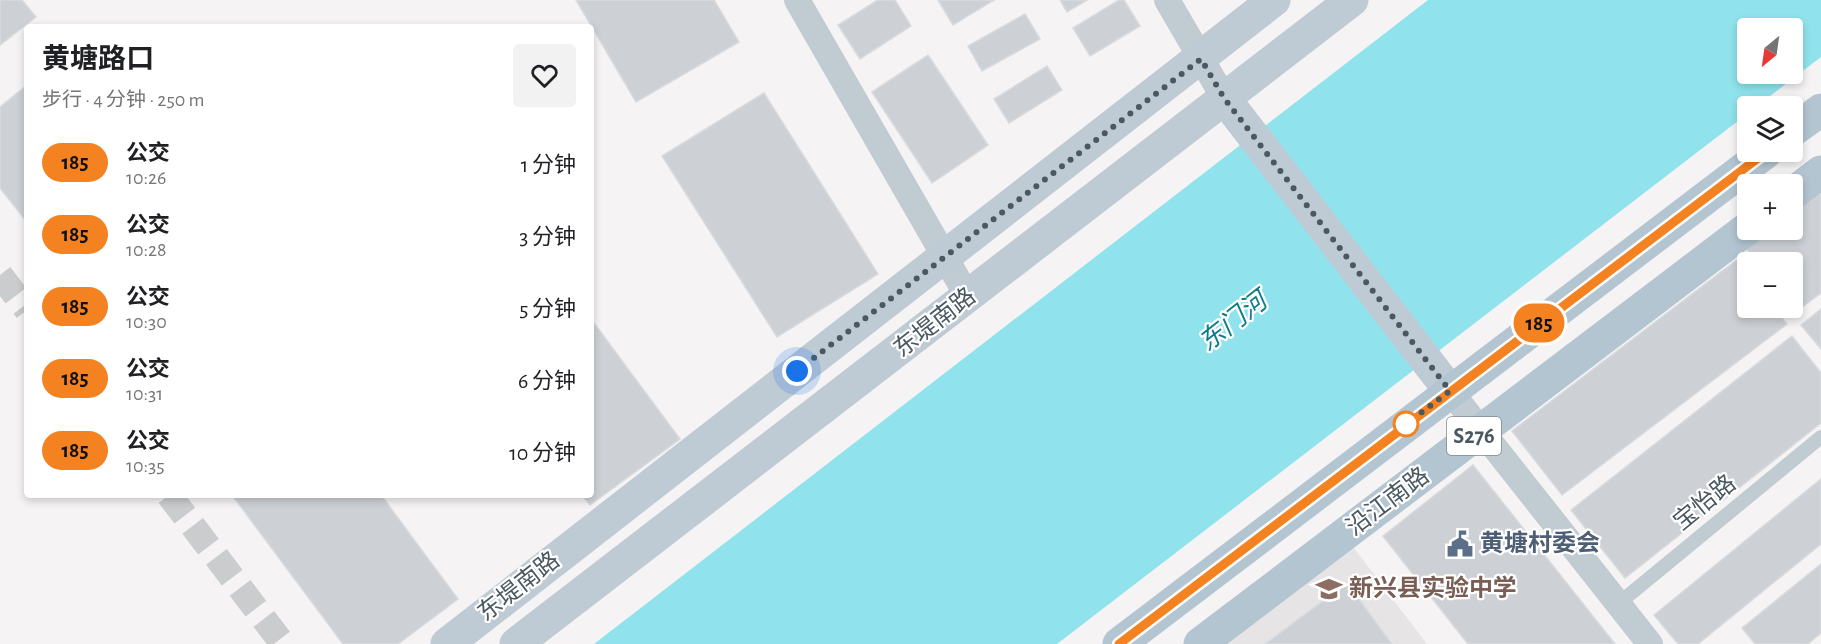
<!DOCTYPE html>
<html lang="zh">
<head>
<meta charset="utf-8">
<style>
  body { margin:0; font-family:"Alegreya Sans","Noto Sans SC",sans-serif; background:#f2f2f2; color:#202124; height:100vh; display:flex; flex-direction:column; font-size:22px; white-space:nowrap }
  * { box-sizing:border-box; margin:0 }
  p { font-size:20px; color:#757577 }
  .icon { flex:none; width:33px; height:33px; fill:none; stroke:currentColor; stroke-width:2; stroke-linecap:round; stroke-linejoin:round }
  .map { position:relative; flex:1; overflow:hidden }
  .drawer { position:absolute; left:24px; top:24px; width:570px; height:474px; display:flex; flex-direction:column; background:#fff; border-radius:6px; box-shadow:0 3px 9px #0003 }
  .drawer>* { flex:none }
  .badge { padding:0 12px; border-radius:20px; font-size:21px; line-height:39px }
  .needle { width:39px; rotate:209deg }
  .fabs { position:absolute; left:1737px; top:18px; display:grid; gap:12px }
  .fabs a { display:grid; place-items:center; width:66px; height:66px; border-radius:6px; background:#fff; box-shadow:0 3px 9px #0003; font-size:30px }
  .you { position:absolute; width:30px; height:30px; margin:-15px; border:4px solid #fff; border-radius:50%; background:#1a73e8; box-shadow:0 0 0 9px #1a73e833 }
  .map>.badge { position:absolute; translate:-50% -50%; box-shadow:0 0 0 3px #fff }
  .round { display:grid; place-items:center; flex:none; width:63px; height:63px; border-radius:6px; background:#f2f2f2 }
  .head { display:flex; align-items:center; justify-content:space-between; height:102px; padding:0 18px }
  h1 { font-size:28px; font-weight:700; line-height:45px }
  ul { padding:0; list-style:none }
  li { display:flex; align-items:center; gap:18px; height:72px; padding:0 18px }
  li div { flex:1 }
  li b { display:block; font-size:22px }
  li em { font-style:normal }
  li .badge { min-width:66px; font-weight:700; text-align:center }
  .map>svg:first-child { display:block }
</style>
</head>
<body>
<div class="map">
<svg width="1821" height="644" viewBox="0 0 1821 644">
  <rect width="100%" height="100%" fill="#f5f3f3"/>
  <polygon fill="#e6e4e5" points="1344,535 1427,644 1200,644"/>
  <path fill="#90e3ed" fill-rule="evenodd" d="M1428,0H1821V57L1757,106H1748L1747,114L1057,644H594ZM1748,28H1792V74H1748Z"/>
  <g fill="#cdd0d5" stroke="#d7dade" stroke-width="1.5">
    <polygon points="0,0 22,0 36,17 0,45"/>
    <polygon points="576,0 714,0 739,42 636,102"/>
    <polygon points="878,0 895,0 911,26 860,59 838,25"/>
    <polygon points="938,0 994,0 953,25"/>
    <polygon points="1060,0 1087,0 1067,12"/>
    <polygon points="1119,0 1124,0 1140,26 1090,56 1073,28"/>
    <polygon points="1025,14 1040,39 982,71 968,46"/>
    <polygon points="928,55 988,145 932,183 872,92"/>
    <polygon points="1047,66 1062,90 1009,123 994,99"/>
    <polygon points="27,85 27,222 0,188 0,107"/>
    <polygon points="764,93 878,274 777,337 662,156"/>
    <polygon points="1821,192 1821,293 1794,313 1790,308 1792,308 1792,262 1757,262 1746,248 1770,230 1792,230 1792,213"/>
    <polygon points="1738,259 1748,272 1748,308 1775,308 1787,324 1562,495 1512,431"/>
    <polygon points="1821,309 1821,349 1801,325"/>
    <polygon points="591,319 680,439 590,505 582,495 591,495"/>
    <polygon points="1792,336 1821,373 1821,423 1625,578 1571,510"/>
    <polygon points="1473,465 1615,644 1468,644 1383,536"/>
    <polygon points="1821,479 1821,544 1698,644 1678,644 1654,615"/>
    <polygon points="232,495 381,495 458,599 398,644 343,644"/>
    <polygon points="1821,564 1821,633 1808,644 1755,644 1742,628"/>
    <polygon points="1347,583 1392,644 1265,644"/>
  </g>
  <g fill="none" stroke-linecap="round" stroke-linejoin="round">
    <g stroke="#caccce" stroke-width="26" stroke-dasharray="26 13" stroke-linecap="butt">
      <polyline points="0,275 27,310"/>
      <polyline points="169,495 283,644"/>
    </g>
    <polyline stroke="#c1cbd2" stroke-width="14" points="1618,604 1821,437"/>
    <g stroke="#c1cbd2" stroke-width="26">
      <polyline points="797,0 968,297"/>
      <polyline points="1167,0 1224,98"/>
      <polyline points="1450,391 1650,644"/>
    </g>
    <g stroke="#bfcbd4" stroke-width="33">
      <polyline points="1224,98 1450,391"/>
      <polyline points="447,644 1274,0"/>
      <polyline points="516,644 1352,0"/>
    </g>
    <g stroke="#b3c5d1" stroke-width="33">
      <polyline points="1792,131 1821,110"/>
      <polyline points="1792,194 1821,172"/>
      <polyline points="1119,644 1766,152"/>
      <polyline points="1200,644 1748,228"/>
    </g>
  </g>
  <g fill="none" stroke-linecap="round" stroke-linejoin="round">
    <g stroke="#fff" stroke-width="14">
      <polyline id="line" points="1119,644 1766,152"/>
    </g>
    <use href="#line" stroke="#f58220" stroke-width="9"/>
    <polyline stroke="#4a5861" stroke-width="6" stroke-dasharray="0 10.8" points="797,371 1201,59 1224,98 1450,391 1406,424"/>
  </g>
  <defs>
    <g id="civic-bare" transform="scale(2.07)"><path d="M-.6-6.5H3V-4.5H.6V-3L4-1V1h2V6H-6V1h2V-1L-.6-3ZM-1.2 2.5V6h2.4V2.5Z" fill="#5c6f8a" stroke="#fff" stroke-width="2.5" paint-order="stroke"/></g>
    <g id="school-bare" transform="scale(2.07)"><path d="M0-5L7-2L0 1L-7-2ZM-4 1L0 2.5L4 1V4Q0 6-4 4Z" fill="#8d6e63" stroke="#fff" stroke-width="2.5" paint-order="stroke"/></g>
  </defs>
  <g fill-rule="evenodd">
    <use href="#civic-bare" x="1460" y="544"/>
    <use href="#school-bare" x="1329" y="589"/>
  </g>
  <circle fill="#fff" stroke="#f58220" stroke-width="3" cx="1406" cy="424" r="12"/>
  <g text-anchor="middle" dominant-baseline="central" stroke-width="4.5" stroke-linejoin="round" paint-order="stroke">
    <rect fill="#fff" stroke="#808a90" stroke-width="1.5" x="1447" y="417" width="54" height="38" rx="4.5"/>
    <g font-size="22" font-weight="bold" fill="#4a5861">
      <text x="1474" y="436">S276</text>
    </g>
    <g font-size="24" fill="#4a5861" stroke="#fff">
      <text transform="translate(935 323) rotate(-38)">东堤南路</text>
      <text transform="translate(1388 502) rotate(-37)">沿江南路</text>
      <text transform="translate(1705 503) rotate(-39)">宝怡路</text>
      <text transform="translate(519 587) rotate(-38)">东堤南路</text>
    </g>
    <g font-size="24" font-weight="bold" fill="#4e5e75" stroke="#fff" text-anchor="start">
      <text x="1480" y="544">黄塘村委会</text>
    </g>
    <g font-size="24" font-weight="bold" fill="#785e54" stroke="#fff" text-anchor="start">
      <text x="1349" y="589">新兴县实验中学</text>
    </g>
    <g font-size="26" font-style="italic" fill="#0d7c89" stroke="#fff">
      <text transform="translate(1233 322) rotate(-38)">东门河</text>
    </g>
  </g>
</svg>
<div class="fabs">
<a><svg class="needle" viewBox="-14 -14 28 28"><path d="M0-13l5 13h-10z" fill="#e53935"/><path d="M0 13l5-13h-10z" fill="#757577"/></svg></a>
<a><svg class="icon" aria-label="layers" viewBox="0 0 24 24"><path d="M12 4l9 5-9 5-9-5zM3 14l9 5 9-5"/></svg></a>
<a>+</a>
<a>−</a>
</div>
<div class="you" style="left:797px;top:371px"></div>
<b class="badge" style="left:1539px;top:323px;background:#f58220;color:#111">185</b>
<section class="drawer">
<div class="head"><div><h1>黄塘路口</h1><p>步行 · 4 分钟 · 250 m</p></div><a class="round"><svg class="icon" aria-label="heart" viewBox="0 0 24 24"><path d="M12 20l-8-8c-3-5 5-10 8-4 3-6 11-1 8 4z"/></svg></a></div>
<ul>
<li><span class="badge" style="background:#f58220;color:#111">185</span><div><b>公交</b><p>10:26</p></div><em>1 分钟</em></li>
<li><span class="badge" style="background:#f58220;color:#111">185</span><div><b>公交</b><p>10:28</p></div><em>3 分钟</em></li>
<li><span class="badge" style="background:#f58220;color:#111">185</span><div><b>公交</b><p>10:30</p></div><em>5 分钟</em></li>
<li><span class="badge" style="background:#f58220;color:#111">185</span><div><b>公交</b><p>10:31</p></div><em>6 分钟</em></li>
<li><span class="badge" style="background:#f58220;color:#111">185</span><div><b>公交</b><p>10:35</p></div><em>10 分钟</em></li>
</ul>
</section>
</div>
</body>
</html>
